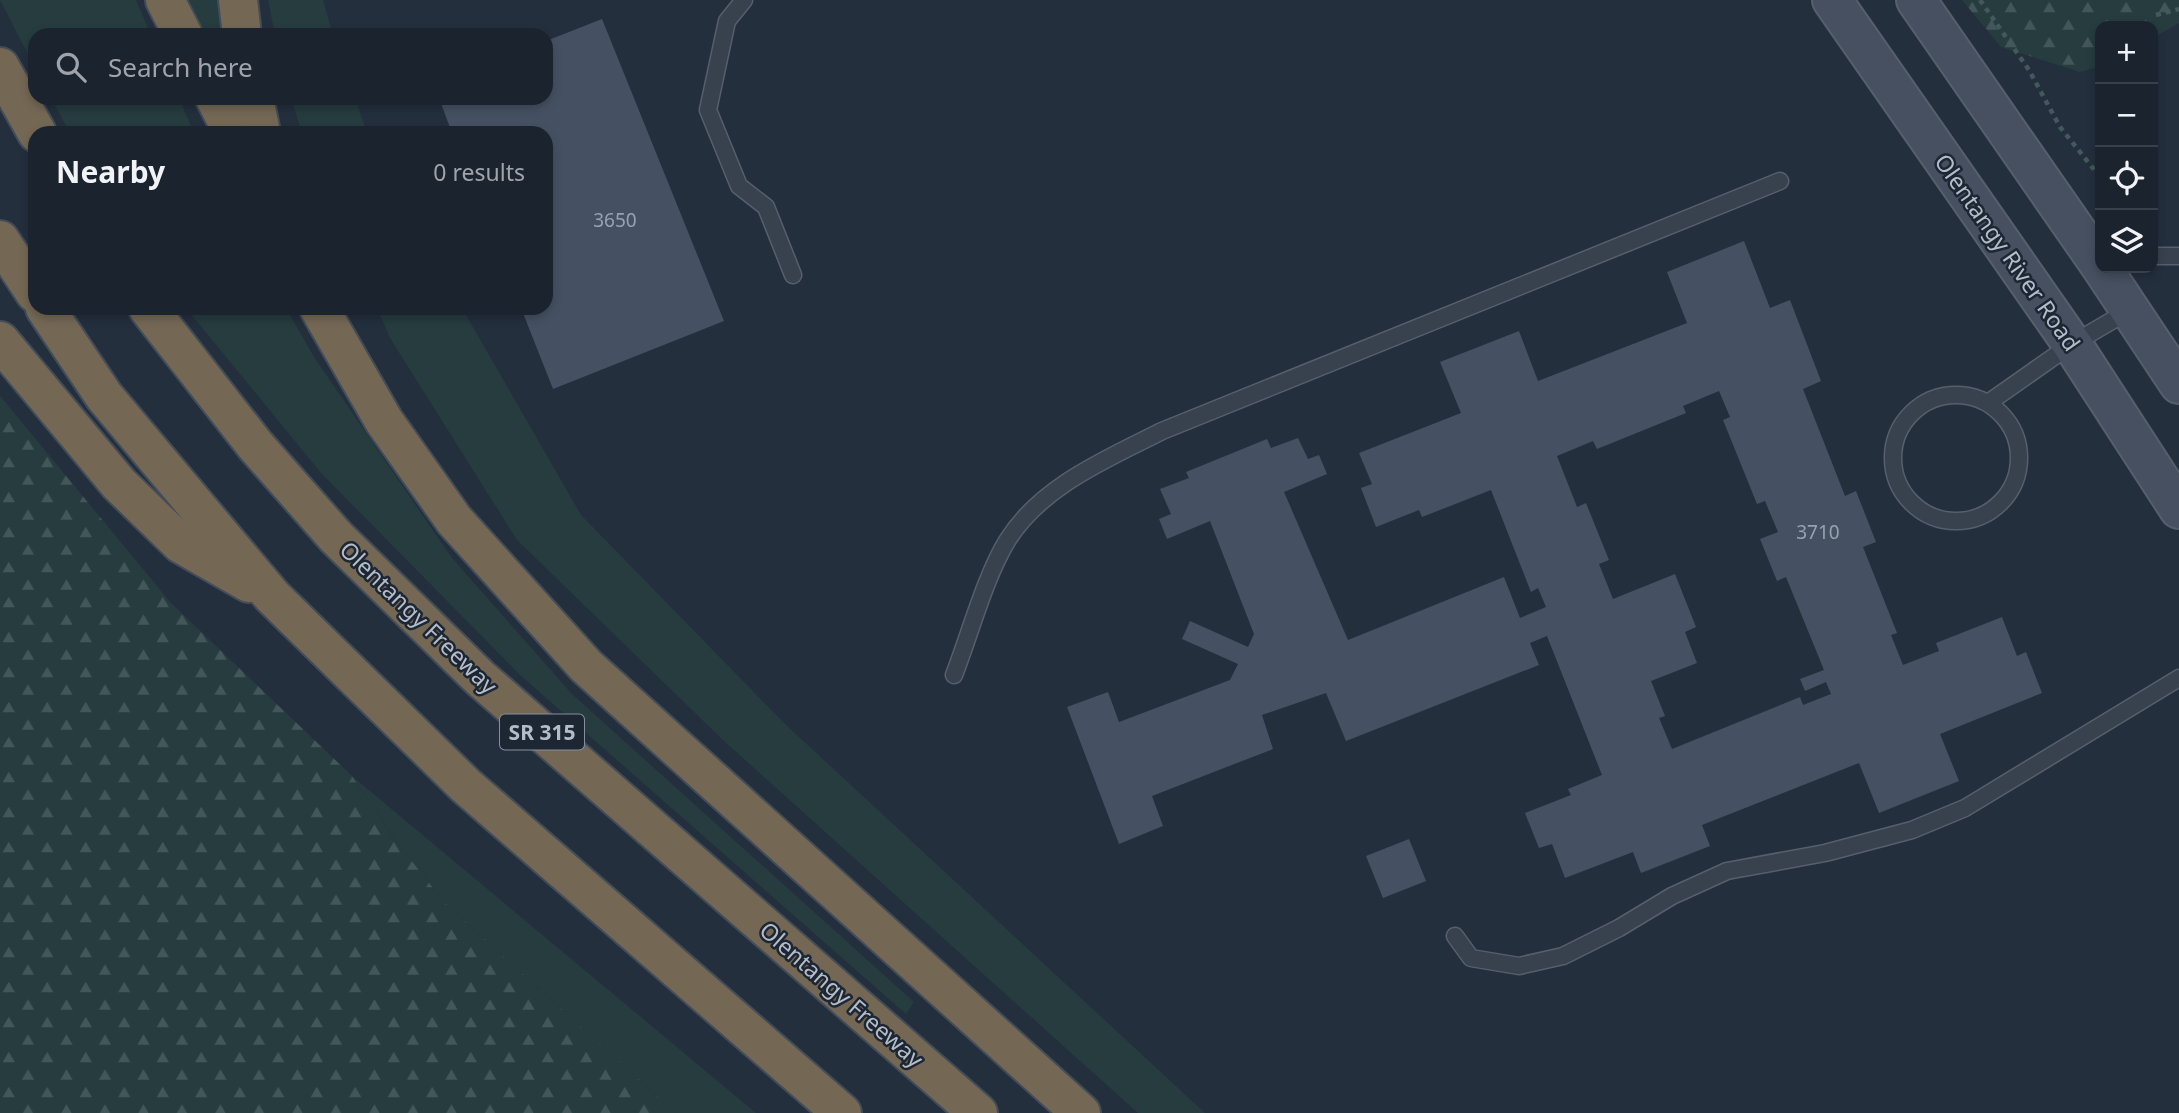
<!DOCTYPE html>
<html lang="en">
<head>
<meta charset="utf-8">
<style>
  :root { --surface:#1b232e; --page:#282f3a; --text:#f1f3f6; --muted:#a0a4aa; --line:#39404a }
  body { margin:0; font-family:"Noto Sans",sans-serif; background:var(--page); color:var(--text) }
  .controls { position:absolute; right:21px; top:21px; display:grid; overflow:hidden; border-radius:14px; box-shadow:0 4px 10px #0003 }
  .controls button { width:63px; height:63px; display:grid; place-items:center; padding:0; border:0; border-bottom:2px solid var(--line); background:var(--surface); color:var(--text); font:35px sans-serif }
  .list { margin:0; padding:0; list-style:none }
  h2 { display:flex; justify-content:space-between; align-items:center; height:91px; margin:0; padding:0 28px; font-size:30px }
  h2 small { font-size:23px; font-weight:400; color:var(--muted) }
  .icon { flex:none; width:38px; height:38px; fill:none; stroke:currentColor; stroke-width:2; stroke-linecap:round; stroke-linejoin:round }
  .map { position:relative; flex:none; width:2179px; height:1113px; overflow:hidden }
  .search { position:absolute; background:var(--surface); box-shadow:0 4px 10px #0003; left:28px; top:28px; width:525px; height:77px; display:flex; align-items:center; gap:18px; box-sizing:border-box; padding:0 24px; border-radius:21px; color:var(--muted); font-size:26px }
  .panel { position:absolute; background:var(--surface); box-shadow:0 4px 10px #0003; left:28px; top:126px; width:525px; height:189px; border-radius:21px }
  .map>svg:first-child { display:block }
  .grass { fill:#263c3f }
  .forest { fill:url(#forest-firs) }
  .building { fill:#455162; fill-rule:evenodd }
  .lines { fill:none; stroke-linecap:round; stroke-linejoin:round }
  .service-casing { stroke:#565f6c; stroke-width:19 }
  .secondary-casing { stroke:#565f6c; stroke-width:42 }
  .motorway-casing { stroke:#434c59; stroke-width:42 }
  .path { stroke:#44595c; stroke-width:4.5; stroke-dasharray:5 5; stroke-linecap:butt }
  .service { stroke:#38414e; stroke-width:16 }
  .secondary { stroke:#465061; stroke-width:38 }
  .motorway { stroke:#746855; stroke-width:38 }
  .labels { text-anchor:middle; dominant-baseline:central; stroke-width:5; stroke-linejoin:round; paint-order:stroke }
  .number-label { font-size:19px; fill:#98a1af }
  .shield { fill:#1d2633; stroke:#878f9c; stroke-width:2 }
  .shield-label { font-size:21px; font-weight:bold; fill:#b4bcc9 }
  .street-label { font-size:23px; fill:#b4bcc9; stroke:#1d2633 }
</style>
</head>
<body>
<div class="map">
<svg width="2179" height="1113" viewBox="0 0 2179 1113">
  <defs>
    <pattern id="forest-firs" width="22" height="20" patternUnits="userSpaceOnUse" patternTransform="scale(1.75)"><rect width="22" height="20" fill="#263c3f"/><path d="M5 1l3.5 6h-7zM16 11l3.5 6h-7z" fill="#435659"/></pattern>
  </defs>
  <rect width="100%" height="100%" fill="#242f3e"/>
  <g class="grass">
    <polygon points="0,0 136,0 151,35 35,35 35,68"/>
    <polygon points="182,0 218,0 224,35 198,35"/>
    <polygon points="268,0 323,0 333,35 275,35"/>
    <polygon points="51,98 179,98 194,133 70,133"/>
    <polygon points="291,98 355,98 367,133 302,133"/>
    <polygon points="186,308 286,308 314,357 452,558 572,694 914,1002 906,1014 519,674 321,473"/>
    <polygon points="377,308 462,308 581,515 784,723 1205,1113 1138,1113 724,741 517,540 390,338"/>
    <polygon points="352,776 756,1113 676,1113 445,903 395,840"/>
  </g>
  <g class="forest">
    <polygon points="1962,0 2179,0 2179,23 2153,38 2153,26 2100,26 2100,66 2080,72 2001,47"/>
    <polygon points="0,396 171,603 352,776 395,840 445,903 676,1113 0,1113"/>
  </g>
  <g class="building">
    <polygon points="602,19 724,321 553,389 521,308 546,308 546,133 452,133 439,98 546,98 546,41"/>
    <path d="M1744,241L1770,308L1790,300L1821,381L1803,389L1845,496L1856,491L1876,542L1863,547L1897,633L1891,635L1903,665L1939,651L1936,643L2002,617L2017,656L2026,652L2042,693L1940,734L1959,781L1879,813L1859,763L1702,825L1710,846L1641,873L1633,852L1565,878L1552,844L1539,848L1525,813L1571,795L1568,789L1602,775L1547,636L1530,643L1539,665L1346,741L1326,693L1262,715L1273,749L1152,796L1163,826L1119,844L1067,707L1108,692L1119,722L1230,680L1238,664L1182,639L1190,621L1248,647L1254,634L1210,521L1167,539L1159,519L1171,514L1160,489L1189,478L1186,472L1267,439L1271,448L1298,438L1308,459L1319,455L1327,474L1284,492L1348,640L1504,577L1520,618L1546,607L1538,588L1531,592L1491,490L1422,517L1419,510L1376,527L1361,488L1372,484L1359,453L1461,413L1440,362L1519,331L1538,381L1687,323L1667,272ZM1719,391L1730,417L1723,420L1757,504L1765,501L1778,532L1760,539L1777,581L1786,577L1824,670L1800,679L1805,691L1826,682L1831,694L1803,705L1800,697L1672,749L1659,718L1665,716L1651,681L1697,663L1685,632L1696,627L1675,574L1613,599L1599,564L1609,560L1586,503L1577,507L1557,456L1593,441L1597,449L1686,413L1683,406Z"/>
    <polygon points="1409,839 1426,881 1383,898 1366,856"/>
  </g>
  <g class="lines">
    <g class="service-casing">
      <g id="service">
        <polyline points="744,0 727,21 708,110 739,186 766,207 793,275"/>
        <polyline points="2153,256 2179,256"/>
        <circle cx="1956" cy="458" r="63"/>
        <polyline points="1988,403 2072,344 2130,310"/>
        <path d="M954,675C970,634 985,577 1007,541C1041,486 1107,459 1162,431L1780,181"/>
        <polyline points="1455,936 1471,958 1519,966 1563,956 1619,928 1672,896 1727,871 1825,853 1912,830 1965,808 2179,678"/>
      </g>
    </g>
    <g class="secondary-casing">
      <g id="secondary">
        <polyline points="1832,0 2072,344 2179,509"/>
        <polyline points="1916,0 2100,265"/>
        <polyline points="2102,268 2179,384"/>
      </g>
    </g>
    <g class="motorway-casing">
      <g id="motorway">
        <polyline points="165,0 183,35"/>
        <polyline points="238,0 242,35"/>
        <polyline points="0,67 37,133"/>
        <polyline points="215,98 233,133"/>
        <polyline points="254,98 261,133"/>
        <polyline points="0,240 35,293"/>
        <polyline points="45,308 104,396 272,596 465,785 842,1113"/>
        <polyline points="148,308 255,445 336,537 480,678 978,1113"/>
        <polyline points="319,308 384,421 454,520 586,666 1081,1113"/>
        <polyline points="0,341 119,484 181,544 249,583"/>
      </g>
    </g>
    <g class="path">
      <polyline points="1980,0 2029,70 2060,127 2100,177"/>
      <polyline points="2156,15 2179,9"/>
    </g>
    <use href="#service" class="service"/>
    <use href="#secondary" class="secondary"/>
    <use href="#motorway" class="motorway"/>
  </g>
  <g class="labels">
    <g class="number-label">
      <text x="615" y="220">3650</text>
      <text x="1818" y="532">3710</text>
    </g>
    <rect class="shield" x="500" y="714.5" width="84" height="35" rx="5"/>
    <g class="shield-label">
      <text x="542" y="732">SR 315</text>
    </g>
    <g class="street-label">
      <text transform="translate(2008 252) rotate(55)">Olentangy River Road</text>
      <text transform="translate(419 617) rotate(44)">Olentangy Freeway</text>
      <text transform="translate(842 994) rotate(41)">Olentangy Freeway</text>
    </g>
  </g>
</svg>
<div class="controls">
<button>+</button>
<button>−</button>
<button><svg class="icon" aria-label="locate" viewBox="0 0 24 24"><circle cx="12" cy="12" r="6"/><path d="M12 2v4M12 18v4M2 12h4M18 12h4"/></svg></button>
<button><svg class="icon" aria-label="layers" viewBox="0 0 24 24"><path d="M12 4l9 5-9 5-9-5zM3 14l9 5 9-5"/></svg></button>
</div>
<div class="search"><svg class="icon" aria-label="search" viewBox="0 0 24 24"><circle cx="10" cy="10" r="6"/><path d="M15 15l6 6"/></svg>Search here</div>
<section class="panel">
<h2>Nearby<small>0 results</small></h2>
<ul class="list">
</ul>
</section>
</div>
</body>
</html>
